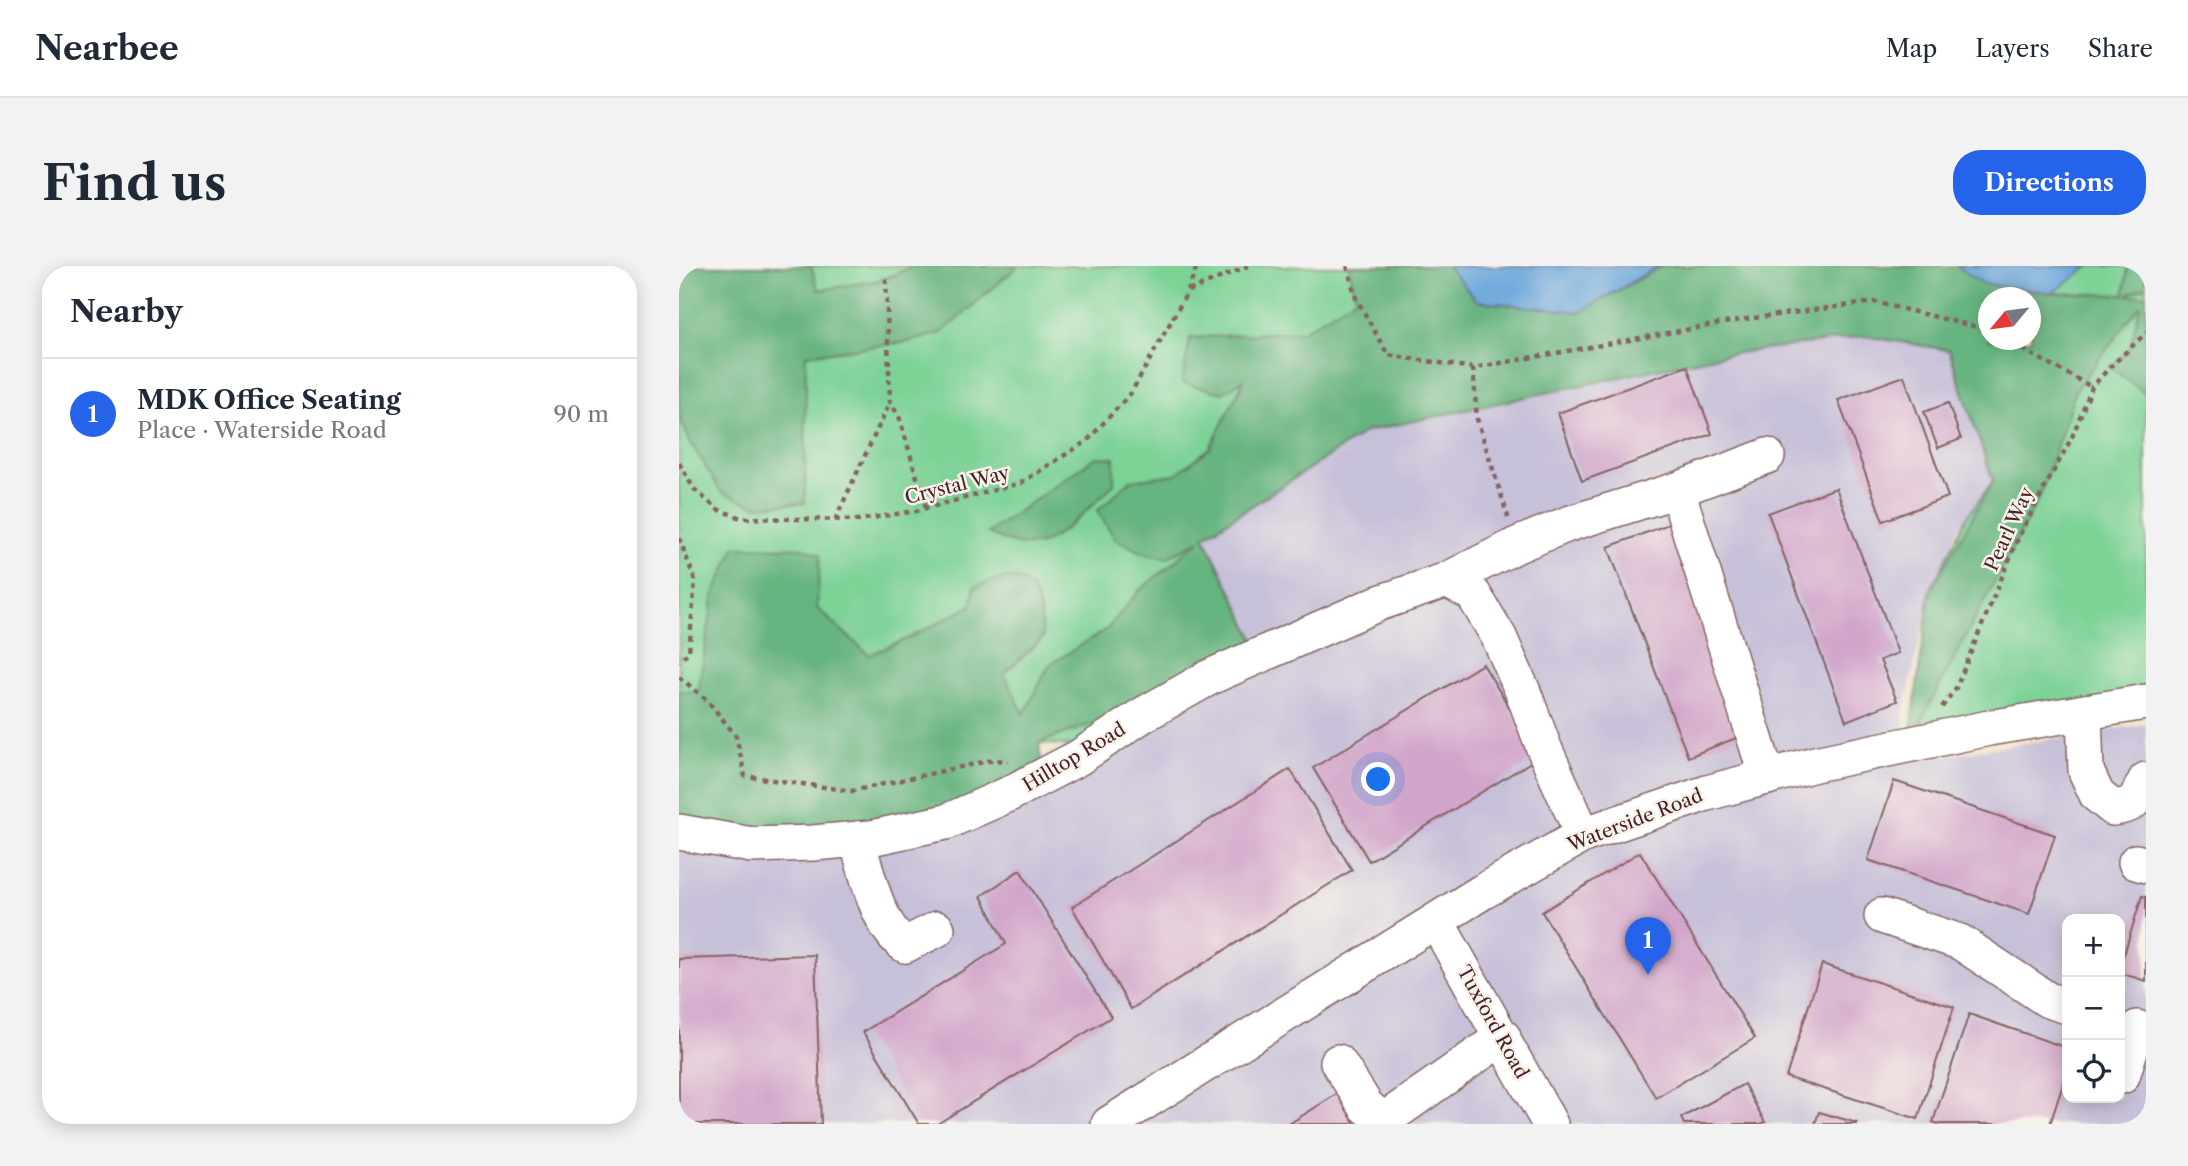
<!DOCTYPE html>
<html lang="en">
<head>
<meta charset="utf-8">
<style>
  :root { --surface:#fff; --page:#f2f2f3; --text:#1f2937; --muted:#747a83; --line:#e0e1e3; --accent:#2563eb }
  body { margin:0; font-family:"Libre Caslon Text",serif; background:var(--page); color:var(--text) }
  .controls { position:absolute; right:21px; bottom:21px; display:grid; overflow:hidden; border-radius:14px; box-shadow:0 4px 18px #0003 }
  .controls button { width:63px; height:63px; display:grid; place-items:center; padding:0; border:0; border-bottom:2px solid var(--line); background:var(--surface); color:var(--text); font:35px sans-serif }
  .compass { position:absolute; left:1299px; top:21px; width:63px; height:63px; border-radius:50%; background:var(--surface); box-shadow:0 4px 18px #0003; rotate:241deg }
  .you { position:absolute; left:700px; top:514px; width:24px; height:24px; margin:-18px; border:5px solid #fff; border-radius:50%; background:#1a73e8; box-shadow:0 0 0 10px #1a73e833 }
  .badge { display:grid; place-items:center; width:46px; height:46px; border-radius:50%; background:var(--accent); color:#fff; font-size:23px; font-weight:700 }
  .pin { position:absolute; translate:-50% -58px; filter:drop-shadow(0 2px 4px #0008) }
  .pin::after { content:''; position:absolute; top:37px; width:24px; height:21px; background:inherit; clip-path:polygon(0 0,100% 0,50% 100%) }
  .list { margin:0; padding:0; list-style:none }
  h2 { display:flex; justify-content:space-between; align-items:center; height:91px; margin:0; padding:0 28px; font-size:30px }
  h2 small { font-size:23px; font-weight:400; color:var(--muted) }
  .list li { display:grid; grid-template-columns:46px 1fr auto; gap:21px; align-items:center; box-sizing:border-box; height:112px; padding:0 28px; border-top:2px solid var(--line) }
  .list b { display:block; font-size:26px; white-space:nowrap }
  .list p { margin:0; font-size:23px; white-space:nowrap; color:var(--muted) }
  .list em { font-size:23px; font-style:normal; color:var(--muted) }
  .icon { flex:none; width:38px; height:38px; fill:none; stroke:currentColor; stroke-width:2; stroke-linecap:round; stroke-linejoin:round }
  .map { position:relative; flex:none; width:1467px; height:858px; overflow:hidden; border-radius:28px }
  header { display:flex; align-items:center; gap:42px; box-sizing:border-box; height:98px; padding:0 35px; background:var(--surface); border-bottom:2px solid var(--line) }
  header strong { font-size:33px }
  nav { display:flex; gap:38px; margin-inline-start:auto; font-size:24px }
  .intro { display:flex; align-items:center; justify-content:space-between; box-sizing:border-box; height:168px; padding:0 42px }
  h1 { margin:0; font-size:49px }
  .button { padding:18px 32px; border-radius:28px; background:var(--accent); color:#fff; font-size:24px; font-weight:700 }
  main { display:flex; gap:42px; padding:0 42px }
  aside { flex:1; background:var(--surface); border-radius:28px; box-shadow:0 4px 18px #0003 }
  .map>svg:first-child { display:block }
  .industrial { fill:#c7c0d9; fill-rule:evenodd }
  .green { fill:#7dd296; stroke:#647860; stroke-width:2 }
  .forest { fill:#66b47f; stroke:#586a55; stroke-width:2; fill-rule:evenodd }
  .water { fill:#6ca7dc; stroke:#5b6384; stroke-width:2 }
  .building { fill:#d1a6ca }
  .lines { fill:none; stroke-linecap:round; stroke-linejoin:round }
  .minor-casing { stroke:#856463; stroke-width:38 }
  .path { stroke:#856463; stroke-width:4.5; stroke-dasharray:5 5; stroke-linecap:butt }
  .minor { stroke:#fff; stroke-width:35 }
  .labels { text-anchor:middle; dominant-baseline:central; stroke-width:5; stroke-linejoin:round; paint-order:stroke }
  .street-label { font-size:19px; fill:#4a1f2b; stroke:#f7f3e8 }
</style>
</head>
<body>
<header>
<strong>Nearbee</strong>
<nav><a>Map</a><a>Layers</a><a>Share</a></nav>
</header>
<div class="intro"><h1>Find us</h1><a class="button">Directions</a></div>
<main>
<aside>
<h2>Nearby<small></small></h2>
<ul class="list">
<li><span class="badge">1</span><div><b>MDK Office Seating</b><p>Place · Waterside Road</p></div><em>90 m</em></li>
</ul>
</aside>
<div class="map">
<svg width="1467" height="858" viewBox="0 0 1467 858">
  <rect width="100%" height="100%" fill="#f7f3e8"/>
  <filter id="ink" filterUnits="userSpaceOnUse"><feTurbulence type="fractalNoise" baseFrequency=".0143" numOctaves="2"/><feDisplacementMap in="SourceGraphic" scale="14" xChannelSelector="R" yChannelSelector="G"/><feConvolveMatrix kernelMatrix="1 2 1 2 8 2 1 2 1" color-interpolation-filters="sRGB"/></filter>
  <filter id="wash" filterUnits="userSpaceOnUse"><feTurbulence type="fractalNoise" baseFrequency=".00686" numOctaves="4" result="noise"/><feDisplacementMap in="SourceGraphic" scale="28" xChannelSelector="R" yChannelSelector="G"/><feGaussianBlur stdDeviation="1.57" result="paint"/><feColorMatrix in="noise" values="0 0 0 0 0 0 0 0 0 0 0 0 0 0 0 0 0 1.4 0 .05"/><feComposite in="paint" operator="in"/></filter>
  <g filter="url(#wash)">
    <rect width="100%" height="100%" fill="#f3e4cb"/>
    <path class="industrial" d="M1185,70L1270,83L1314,215L1280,261L1251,325L1224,450L1225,496L1467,458V858H0V556L242,561L575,375L525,270L688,165L1006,94ZM1388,653H1441V832H1388Z"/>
    <g class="green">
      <path d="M132,0H235C199,17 177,20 138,24Z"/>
      <polygon points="339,0 670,0 682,42 651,189 525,271 576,375 415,482 360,477 0,556 0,149 11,175 126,237 126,89 228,76 262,67"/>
      <polygon points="1411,0 1467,0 1467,436 1243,467 1251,325 1287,252 1314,215 1270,83 1310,74 1352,74 1352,39 1373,27"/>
    </g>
    <g class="forest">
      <polygon points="0,0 132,0 139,24 207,13 235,0 339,0 262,67 228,76 127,89 126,237 76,240 42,226 11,175 0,149"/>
      <path d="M670,0H768L798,35L901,46L984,0H1277L1305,18L1373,27L1445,29L1449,0H1467V21L1447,29L1467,30V128L1431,101L1450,84L1462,38L1397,123L1361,230L1230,477L1251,325L1314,215L1270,84L1185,70L1044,89L688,165L525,270L576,375L514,421L360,477L364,511L209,568L0,558V425L19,426L35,328L56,281L124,282L141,289L138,342L190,389L230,372L292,340L295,321C304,318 313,314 322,313C360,306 362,345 364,372L325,408L345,448L370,399L428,363L460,325L521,274L487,292L467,288L437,274L418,245L452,214L497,208L531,182L565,114L544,127L503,117L511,72L624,65L677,32ZM1310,32H1352V74H1310Z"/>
      <path d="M417,191L435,192V218C420,233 377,277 357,279C340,281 324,274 309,267Z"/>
    </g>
    <g class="water">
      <polygon points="768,0 980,0 901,46 798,35"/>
      <polygon points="1277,0 1411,0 1373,27 1305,18"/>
    </g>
    <g id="blocks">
      <g class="building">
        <polygon points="1008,100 1033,168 903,215 879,147"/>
        <polygon points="1225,110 1269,231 1204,255 1159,134"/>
        <polygon points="1269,137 1282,173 1259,182 1245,146"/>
        <polygon points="1157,222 1219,387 1201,394 1218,435 1167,455 1089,247"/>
        <polygon points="995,256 1075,465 1009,491 929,281"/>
        <polygon points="804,398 860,491 690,595 634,502"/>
        <polygon points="611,503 673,604 452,743 393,641"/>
        <polygon points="1215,515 1376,569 1350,648 1189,594"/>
        <polygon points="961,586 1076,772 977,832 863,646"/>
        <polygon points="341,604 432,751 258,858 240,858 184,766 327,678 302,630"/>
        <polygon points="1463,630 1467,631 1467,715 1441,707 1441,701"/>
        <polygon points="136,689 142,858 0,858 0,693"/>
        <polygon points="1143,698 1275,741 1239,853 1107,811"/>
        <polygon points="1290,748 1388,782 1388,806 1371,858 1260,858 1254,856"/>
        <polygon points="1065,818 1086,856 1082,858 1005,858 1002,852"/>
        <polygon points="658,828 676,858 610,858"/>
        <polygon points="1140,846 1178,857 1178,858 1136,858"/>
      </g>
    </g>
  </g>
  <g filter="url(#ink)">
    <use href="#blocks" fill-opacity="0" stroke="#856463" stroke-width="2"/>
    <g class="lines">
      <g class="minor-casing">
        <g id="minor">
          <polyline points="1088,190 998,224 1088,511"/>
          <polyline points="768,314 794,328 820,371 844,426 865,482 904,569"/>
          <path d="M1405,446L1407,505L1418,529L1434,542C1459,539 1456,533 1467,514"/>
          <polyline points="0,566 73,579 134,577 192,572 267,556 328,529 399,492 462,450 531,411 700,337 768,314 838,279 889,258 998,224"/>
          <path d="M178,573C187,605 199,661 226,679L258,663"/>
          <polyline points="1457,596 1467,599"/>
          <polyline points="1203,650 1281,676 1369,734 1388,740"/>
          <polyline points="757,655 871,858"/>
          <polyline points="659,796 687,840 701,852 711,850 824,771"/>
          <polyline points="1443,810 1458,762"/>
          <polyline points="430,858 803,626 904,569 1028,527 1136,498 1310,462 1467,436"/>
        </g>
      </g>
      <g class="path">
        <polyline points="668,0 677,32 709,89 794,102 1067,53 1195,36 1310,64"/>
        <polyline points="207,13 211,136 220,150 247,242"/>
        <polyline points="510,25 569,0"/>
        <polyline points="1326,74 1413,121"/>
        <polyline points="794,102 798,153 830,254"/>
        <polyline points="0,197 15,223 38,243 62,252 179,254 237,245 342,217 408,175 452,127 509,25 518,0"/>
        <polyline points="156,254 211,136"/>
        <polyline points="0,272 16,314 10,386 0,395"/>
        <polyline points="0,411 28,434 57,470 66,510 173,525 309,495 329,494"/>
        <polyline points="1263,441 1277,422 1340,270 1393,171 1413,121 1431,101 1467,67"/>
      </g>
      <use href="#minor" class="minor"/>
    </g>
  </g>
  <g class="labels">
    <g class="street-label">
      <text transform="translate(278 219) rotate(-14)">Crystal Way</text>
      <text transform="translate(1330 263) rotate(-65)">Pearl Way</text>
      <text transform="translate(395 491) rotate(-31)">Hilltop Road</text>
      <text transform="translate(956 554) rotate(-21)">Waterside Road</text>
      <text transform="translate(814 756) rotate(61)">Tuxford Road</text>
    </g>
  </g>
</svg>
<div class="controls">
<button>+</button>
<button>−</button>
<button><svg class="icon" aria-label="locate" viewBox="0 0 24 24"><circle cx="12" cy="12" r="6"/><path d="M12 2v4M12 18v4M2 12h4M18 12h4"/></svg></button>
</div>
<svg class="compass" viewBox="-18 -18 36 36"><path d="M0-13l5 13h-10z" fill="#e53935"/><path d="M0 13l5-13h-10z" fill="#747a83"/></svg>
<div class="you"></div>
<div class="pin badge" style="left:969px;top:709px">1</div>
</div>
</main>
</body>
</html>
